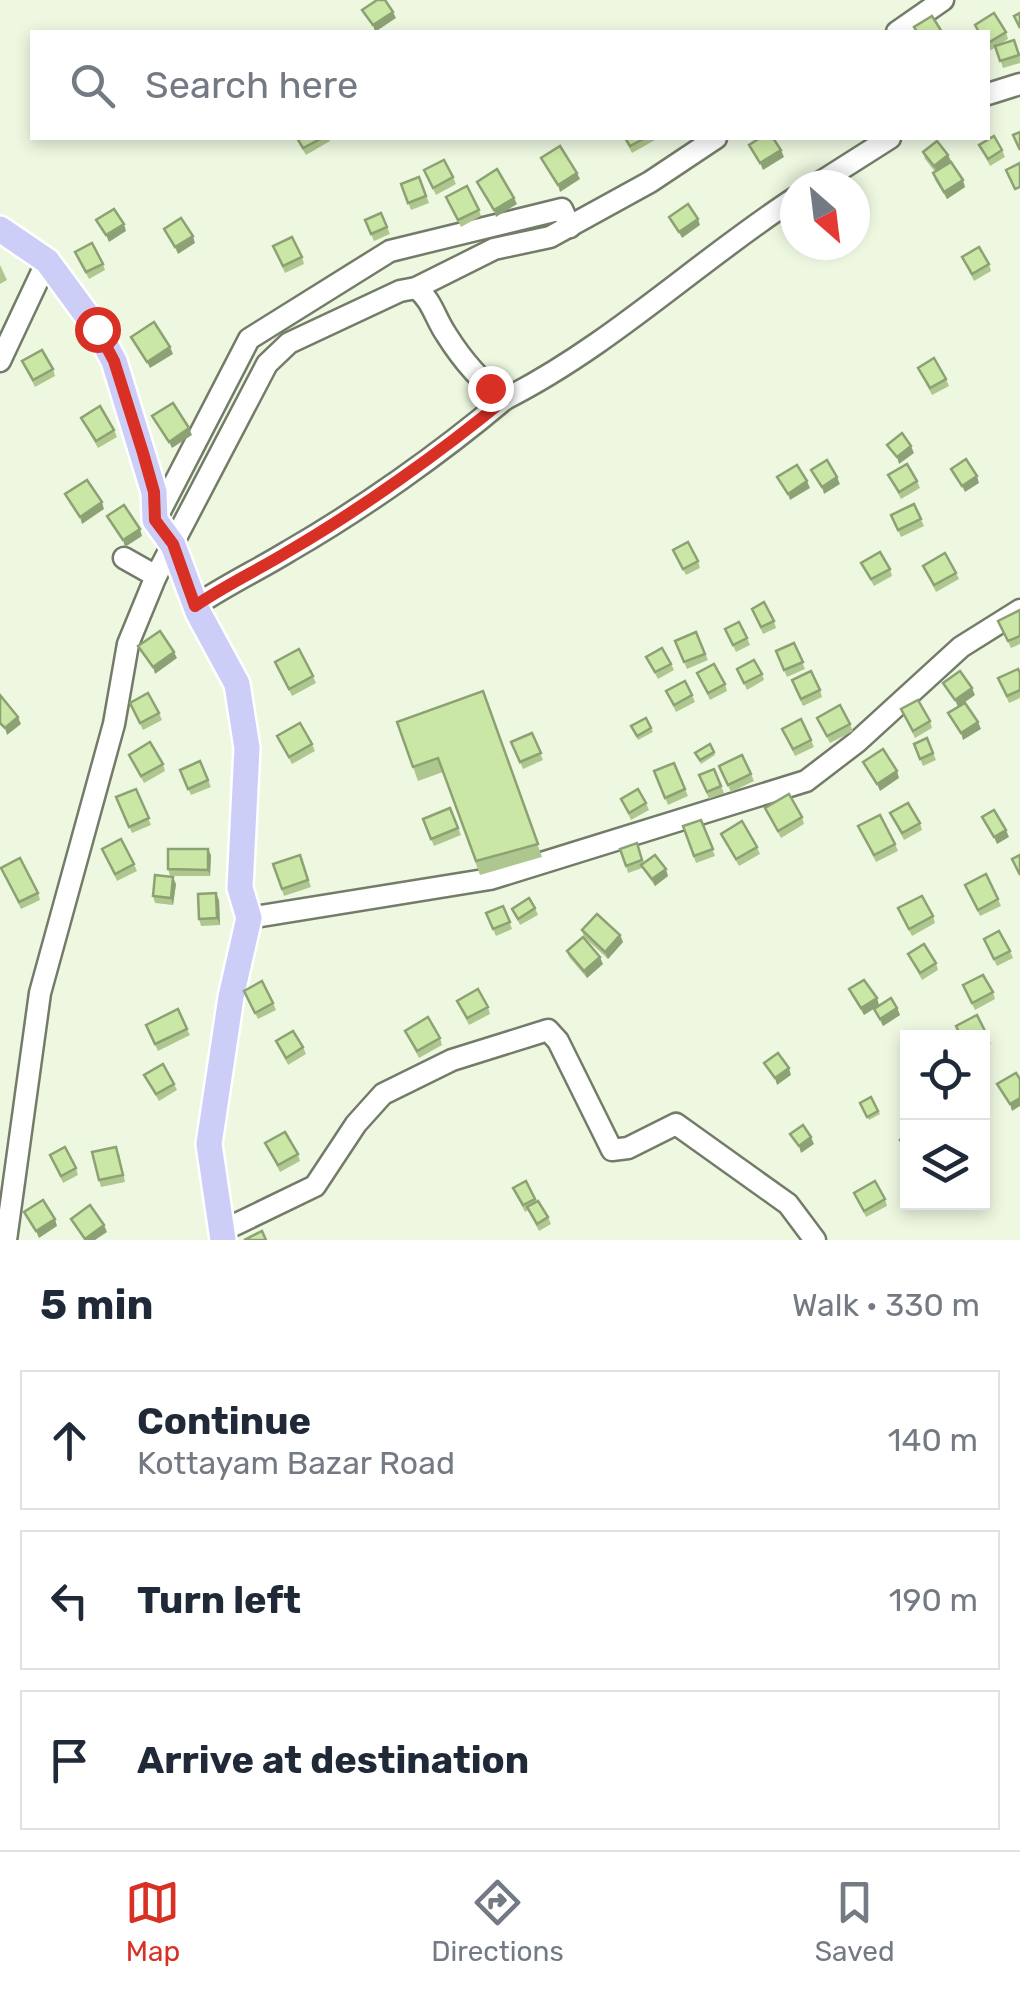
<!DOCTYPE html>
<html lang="en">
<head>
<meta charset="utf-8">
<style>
  :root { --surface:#fff; --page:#f2f2f3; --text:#1f2937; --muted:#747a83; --line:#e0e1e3; --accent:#d93025 }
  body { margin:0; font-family:Rubik,sans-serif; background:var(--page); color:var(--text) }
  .controls { position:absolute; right:30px; bottom:30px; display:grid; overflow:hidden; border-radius:0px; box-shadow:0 5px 15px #0003 }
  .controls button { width:90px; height:90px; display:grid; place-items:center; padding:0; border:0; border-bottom:2px solid var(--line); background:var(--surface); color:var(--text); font:50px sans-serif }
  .compass { position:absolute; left:780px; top:170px; width:90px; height:90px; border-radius:50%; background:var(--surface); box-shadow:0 5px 15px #0003; rotate:152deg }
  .stop { position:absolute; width:30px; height:30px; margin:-22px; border:8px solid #d93025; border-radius:50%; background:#fff }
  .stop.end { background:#d93025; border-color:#fff; box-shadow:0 2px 10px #0008 }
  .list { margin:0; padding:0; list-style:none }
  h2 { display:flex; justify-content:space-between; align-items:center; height:130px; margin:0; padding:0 40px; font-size:42px }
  h2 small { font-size:32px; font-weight:400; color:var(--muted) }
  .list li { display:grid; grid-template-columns:65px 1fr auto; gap:30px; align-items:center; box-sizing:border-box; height:140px; margin:0 20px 20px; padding:0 20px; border:2px solid var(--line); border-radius:0px }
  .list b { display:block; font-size:38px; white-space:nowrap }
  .list p { margin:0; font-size:32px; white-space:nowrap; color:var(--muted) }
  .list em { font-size:32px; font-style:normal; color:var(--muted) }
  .icon { flex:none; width:55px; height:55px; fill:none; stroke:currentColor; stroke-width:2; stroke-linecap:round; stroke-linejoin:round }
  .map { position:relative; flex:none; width:1020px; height:1240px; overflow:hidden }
  .search { position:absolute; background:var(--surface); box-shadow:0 5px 15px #0003; left:30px; right:30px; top:30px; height:110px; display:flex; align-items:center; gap:25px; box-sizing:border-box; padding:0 35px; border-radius:0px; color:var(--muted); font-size:38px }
  .sheet { height:610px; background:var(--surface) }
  nav { display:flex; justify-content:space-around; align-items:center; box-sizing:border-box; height:140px; border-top:2px solid var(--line); background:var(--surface); font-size:28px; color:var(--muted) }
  nav a { display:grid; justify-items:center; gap:5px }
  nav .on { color:var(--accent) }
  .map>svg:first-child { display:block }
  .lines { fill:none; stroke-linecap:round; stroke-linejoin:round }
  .minor-casing { stroke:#737c68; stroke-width:25 }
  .major-casing { stroke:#fff; stroke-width:30 }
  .minor { stroke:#fff; stroke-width:20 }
  .major { stroke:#cdcef8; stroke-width:25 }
  .wall { fill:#aec78e }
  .shaded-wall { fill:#8da274 }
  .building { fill:#cae7a5; stroke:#8da274; stroke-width:2.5 }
  .route { stroke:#d93025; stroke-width:12 }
</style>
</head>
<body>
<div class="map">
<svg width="1020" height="1240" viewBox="0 0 1020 1240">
  <rect width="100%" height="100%" fill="#eef8e1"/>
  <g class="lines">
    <g class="minor-casing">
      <g id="minor">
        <polyline points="897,32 943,0"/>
        <polyline points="988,94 1020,84"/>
        <polyline points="816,185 890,138"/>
        <path d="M416,288C432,300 435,318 446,334C461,358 482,383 505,399C610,346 697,262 795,198"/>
        <polyline points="0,361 47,261"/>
        <polyline points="156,519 249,339 390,251 562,209 570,227"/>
        <polyline points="124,558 156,576"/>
        <path d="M195,606C226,585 258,570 289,551C362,509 441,453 505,399"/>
        <polyline points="249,918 490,879 806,781 857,742 961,647 1020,610"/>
        <polyline points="224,1230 315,1186 356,1124 383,1094 452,1060 548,1030 558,1041 612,1150 628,1148 676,1124 788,1204 815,1240"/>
        <polyline points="6,1240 40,993 114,724 128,644 156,576 267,364 289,343 400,291 416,288 494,249 550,237 650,182 716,138"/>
      </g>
    </g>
    <g class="major-casing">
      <polyline id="major" points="0,229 47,261 97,329 114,361 154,492 155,520 173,545 198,612 237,684 247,748 240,888 249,918 231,997 209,1144 223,1240"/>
    </g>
    <use href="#minor" class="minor"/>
    <use href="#major" class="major"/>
  </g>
  <g class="wall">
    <polygon points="975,25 1006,32 1008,39 999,45 1014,40 1020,57 1020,63 1003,68 996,47 989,51 988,49 988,32 978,32"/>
    <polygon points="296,138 329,138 330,141 306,155"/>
    <polygon points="624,138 654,138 655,140 632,153"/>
    <polygon points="979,145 1002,150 1005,157 990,166"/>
    <polygon points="923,152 948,155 965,187 947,199 935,180 933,173 935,172 925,159"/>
    <polygon points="424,170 453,177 456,184 436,195"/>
    <polygon points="419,177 429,203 411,210 401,184"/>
    <polygon points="446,197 479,210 481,216 461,227"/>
    <polygon points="381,213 390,234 374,241 365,220"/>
    <polygon points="273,246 302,257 304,264 285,273"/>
    <polygon points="75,252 103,264 105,270 89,279"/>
    <polygon points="962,257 989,264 991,271 974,281"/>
    <polygon points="0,265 7,280 0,284"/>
    <polygon points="22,361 53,369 55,376 35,387"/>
    <polygon points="918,368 946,379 949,386 932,395"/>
    <polygon points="81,418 114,430 117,437 98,448"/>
    <polygon points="888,475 917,481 920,488 901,499"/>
    <polygon points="914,504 924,526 901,537 891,515"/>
    <polygon points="673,550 698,561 700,568 686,575"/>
    <polygon points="861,563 890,569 892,576 874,586"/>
    <polygon points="923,566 956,573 959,579 936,592"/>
    <polygon points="752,609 774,621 776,628 763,634"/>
    <polygon points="1020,610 1020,644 1011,648 998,621"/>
    <polygon points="725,629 747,638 750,645 736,652"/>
    <polygon points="696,632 708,660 687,669 675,641"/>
    <polygon points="794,643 805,669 787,677 776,651"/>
    <polygon points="646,657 671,664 674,670 658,679"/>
    <polygon points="275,662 313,676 316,683 292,696"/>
    <polygon points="737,669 762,674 764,680 747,690"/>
    <polygon points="697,673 725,684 727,691 710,700"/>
    <polygon points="1020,673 1020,698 1009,703 998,678"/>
    <polygon points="794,687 820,690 822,697 803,706"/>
    <polygon points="483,691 542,857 480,875 443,772 418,781 397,722"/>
    <polygon points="666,691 692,695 695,702 676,712"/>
    <polygon points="130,703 159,713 162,720 143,730"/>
    <polygon points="901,709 930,721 932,728 915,738"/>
    <polygon points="646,718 653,732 638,740 631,726"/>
    <polygon points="817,718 850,724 853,731 830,743"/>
    <polygon points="782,729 811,740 814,747 795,756"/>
    <polygon points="532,733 543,760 523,769 511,742"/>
    <polygon points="277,736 312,744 315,751 292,764"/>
    <polygon points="927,738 936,760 923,766 914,744"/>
    <polygon points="714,752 715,755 701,764 696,756"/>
    <polygon points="129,755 163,764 165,771 144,783"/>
    <polygon points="200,761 211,787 191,795 180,770"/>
    <polygon points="674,763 688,796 668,805 654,771"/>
    <polygon points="719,766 751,774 754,781 731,792"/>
    <polygon points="714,769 724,793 709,799 699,775"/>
    <polygon points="136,789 151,825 132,833 116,797"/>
    <polygon points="621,799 646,803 649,810 631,820"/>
    <polygon points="450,808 461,835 434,846 423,819"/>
    <polygon points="765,808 802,817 804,824 781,838"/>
    <polygon points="890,813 920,823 922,830 904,840"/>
    <polygon points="701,820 715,856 696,863 683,826"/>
    <polygon points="858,826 895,844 898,851 876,862"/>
    <polygon points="721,834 757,847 760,854 739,866"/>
    <polygon points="637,843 644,864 668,876 655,886 642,868 628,873 626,866"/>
    <polygon points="102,849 134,864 137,871 117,881"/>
    <polygon points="211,855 210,876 170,876 168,869"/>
    <polygon points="300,855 311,887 284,896 273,864"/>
    <polygon points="1,868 38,893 40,900 21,909"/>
    <polygon points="176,884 173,905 155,903 153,896"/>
    <polygon points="965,885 998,899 1001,906 980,916"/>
    <polygon points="219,900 220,925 201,926 199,919"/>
    <polygon points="503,906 512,929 496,936 486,913"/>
    <polygon points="535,908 538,915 520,925 512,909"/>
    <polygon points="898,908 933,916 935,923 912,936"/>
    <polygon points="582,930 620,935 623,942 608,959 584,937"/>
    <polygon points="984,939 1010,951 1013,958 997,966"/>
    <polygon points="567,951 603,964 587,978 569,957"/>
    <polygon points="908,954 936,963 938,970 922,980"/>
    <polygon points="963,985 993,992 995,999 975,1010"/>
    <polygon points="849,989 877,998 879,1005 897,1008 900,1015 883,1026 874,1009 864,1015 852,996"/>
    <polygon points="244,991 273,1003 276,1010 258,1019"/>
    <polygon points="457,1001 488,1007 490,1014 469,1025"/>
    <polygon points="146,1025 187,1029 190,1035 158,1051"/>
    <polygon points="956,1026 988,1037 991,1044 982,1048 982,1038 961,1038"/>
    <polygon points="405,1031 440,1038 442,1045 419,1058"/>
    <polygon points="276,1041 303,1047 306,1054 288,1065"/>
    <polygon points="144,1075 174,1084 177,1090 159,1101"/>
    <polygon points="871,1097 880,1114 869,1120 860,1103"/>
    <polygon points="265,1143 298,1154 300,1161 280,1172"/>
    <polygon points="119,1153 125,1182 101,1187 99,1180"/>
    <polygon points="50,1155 76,1168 78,1175 63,1183"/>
    <polygon points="513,1188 535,1199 548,1217 551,1224 539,1231 528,1210 525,1212"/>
    <polygon points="854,1193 885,1199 887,1206 866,1217"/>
  </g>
  <g class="shaded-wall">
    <polygon points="393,12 396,18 375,32 373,25"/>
    <polygon points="781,150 784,157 763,170 760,163"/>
    <polygon points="948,155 951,162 937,173 934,166"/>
    <polygon points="577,173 580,179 560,192 558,185"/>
    <polygon points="963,180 965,187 947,199 944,192"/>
    <polygon points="514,198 517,204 496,217 494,210"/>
    <polygon points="698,219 700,225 682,238 679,232"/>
    <polygon points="124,224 126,231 109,242 106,235"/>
    <polygon points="193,236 195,243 178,254 175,247"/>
    <polygon points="170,347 173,354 150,368 147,362"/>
    <polygon points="189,428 192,435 172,448 169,442"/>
    <polygon points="911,446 914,453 899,464 897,457"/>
    <polygon points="977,476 979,483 965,492 962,486"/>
    <polygon points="837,477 840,484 824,494 822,487"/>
    <polygon points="807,481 810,488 790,500 788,494"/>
    <polygon points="102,502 104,509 82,524 80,517"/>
    <polygon points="140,529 142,536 125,547 123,540"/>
    <polygon points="174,652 177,658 155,674 153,667"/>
    <polygon points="972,688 975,695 958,707 955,700"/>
    <polygon points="18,717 21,724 7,735 5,728"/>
    <polygon points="978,722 981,729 963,740 961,733"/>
    <polygon points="897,771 899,778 880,791 877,784"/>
    <polygon points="1006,830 1009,837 997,844 994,837"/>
    <polygon points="208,849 211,855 210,876 208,870"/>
    <polygon points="666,869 668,876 655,886 652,879"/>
    <polygon points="173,877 176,884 173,905 171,898"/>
    <polygon points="216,893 219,900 220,925 217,918"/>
    <polygon points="620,935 623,942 608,959 605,952"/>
    <polygon points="600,957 603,964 587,978 584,971"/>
    <polygon points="877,998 879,1005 864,1015 861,1008"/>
    <polygon points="897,1008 900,1015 883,1026 880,1019"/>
    <polygon points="789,1068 791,1075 777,1085 775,1078"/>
    <polygon points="1020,1098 1020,1106 1012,1111 1010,1104"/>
    <polygon points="811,1137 814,1144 801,1153 799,1146"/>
    <polygon points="55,1219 57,1226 39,1238 36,1231"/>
    <polygon points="104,1225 107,1232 95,1240 86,1240 85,1239"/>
  </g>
  <g class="building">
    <polygon points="377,0 385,0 393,12 373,25 362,10"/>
    <polygon points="994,13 1006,32 988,43 988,32 979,32 975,25"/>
    <polygon points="1020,13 1020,28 1014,16"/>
    <polygon points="932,16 942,32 917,32 914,27"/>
    <polygon points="1014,40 1019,55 1000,61 995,46"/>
    <polygon points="1020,132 1020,150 1013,135"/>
    <polygon points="994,136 1002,150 988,159 979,145"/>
    <polygon points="297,138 322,138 303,148"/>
    <polygon points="625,138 645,138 630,146"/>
    <polygon points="760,138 773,138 781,150 760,163 749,145"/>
    <polygon points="937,141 948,155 934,166 923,152"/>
    <polygon points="560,146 577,173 558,185 541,158"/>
    <polygon points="444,160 453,177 433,188 424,170"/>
    <polygon points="951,162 963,180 944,192 933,173"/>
    <polygon points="1020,163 1020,187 1015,189 1006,170"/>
    <polygon points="497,169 514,198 494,210 477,182"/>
    <polygon points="419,177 426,196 408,203 401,184"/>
    <polygon points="467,186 479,210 458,220 446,197"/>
    <polygon points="688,204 698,219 679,232 669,217"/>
    <polygon points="114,209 124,224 106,235 96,220"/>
    <polygon points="381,213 387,227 371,234 365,220"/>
    <polygon points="181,218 193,236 175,247 164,229"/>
    <polygon points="292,237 302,257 283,266 273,246"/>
    <polygon points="92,243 103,264 86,272 75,252"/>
    <polygon points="979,247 989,264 972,274 962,257"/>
    <polygon points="154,322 170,347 147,362 131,337"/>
    <polygon points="42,350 53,369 33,380 22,361"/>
    <polygon points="934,358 946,379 930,388 918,368"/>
    <polygon points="173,403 189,428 169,442 152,416"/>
    <polygon points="100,406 114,430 96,441 81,418"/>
    <polygon points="902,433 911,446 897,457 887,445"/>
    <polygon points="966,459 977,476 962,486 951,469"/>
    <polygon points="827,460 837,477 822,487 811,470"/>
    <polygon points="907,464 917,481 899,492 888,475"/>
    <polygon points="797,465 807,481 788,494 777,477"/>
    <polygon points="87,480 102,502 80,517 65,494"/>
    <polygon points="914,504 921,519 898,530 891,515"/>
    <polygon points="124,505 140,529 123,540 107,516"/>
    <polygon points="688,542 698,561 683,569 673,550"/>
    <polygon points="880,552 890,569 871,579 861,563"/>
    <polygon points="945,553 956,573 934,585 923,566"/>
    <polygon points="764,602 774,621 761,627 752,609"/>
    <polygon points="1020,610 1020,636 1008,641 998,621"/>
    <polygon points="739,622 747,638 733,645 725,629"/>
    <polygon points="160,631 174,652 153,667 138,646"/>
    <polygon points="696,632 705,654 684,662 675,641"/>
    <polygon points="794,643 803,662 784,670 776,651"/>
    <polygon points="662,648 671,664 655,672 646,657"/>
    <polygon points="299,649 313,676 289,689 275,662"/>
    <polygon points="754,660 762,674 744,683 737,669"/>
    <polygon points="714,664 725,684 708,693 697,673"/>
    <polygon points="1018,669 1020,673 1020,690 1007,696 998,678"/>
    <polygon points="811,671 820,690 801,699 792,680"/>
    <polygon points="960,671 972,688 955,700 943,683"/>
    <polygon points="685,681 692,695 674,705 666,691"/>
    <polygon points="483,691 538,844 476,861 438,758 413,767 397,722"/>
    <polygon points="148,693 159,713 140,723 130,703"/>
    <polygon points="0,695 18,717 5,728 0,723"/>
    <polygon points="918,700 930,721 913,731 901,709"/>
    <polygon points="965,703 978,722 961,733 948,713"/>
    <polygon points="840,705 850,724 827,736 817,718"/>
    <polygon points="646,718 651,728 637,736 631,726"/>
    <polygon points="801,719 811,740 793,749 782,729"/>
    <polygon points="300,723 312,744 289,757 277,736"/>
    <polygon points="532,733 541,753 520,762 511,742"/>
    <polygon points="927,738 933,753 920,759 914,744"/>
    <polygon points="150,742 163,764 141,776 129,755"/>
    <polygon points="710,744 714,752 700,760 695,753"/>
    <polygon points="883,749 897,771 877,784 863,762"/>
    <polygon points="742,755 751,774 728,785 719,766"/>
    <polygon points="200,761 208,780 188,789 180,770"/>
    <polygon points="674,763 685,789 665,798 654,771"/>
    <polygon points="714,769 721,786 707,792 699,775"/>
    <polygon points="136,789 149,818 129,827 116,797"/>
    <polygon points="638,789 646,803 629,813 621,799"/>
    <polygon points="789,794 802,817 778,831 765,808"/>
    <polygon points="908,803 920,823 902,833 890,813"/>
    <polygon points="450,808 458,828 431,839 423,819"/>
    <polygon points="994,810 1006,830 994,837 982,817"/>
    <polygon points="880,815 895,844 874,855 858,826"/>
    <polygon points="701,820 713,849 694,856 683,826"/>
    <polygon points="742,821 757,847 736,859 721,834"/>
    <polygon points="121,839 134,864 115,874 102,849"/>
    <polygon points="637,843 642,860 626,866 620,849"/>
    <polygon points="168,849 208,849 208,870 168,869"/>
    <polygon points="300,855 308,880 282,889 273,864"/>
    <polygon points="655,855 666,869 652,879 641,865"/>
    <polygon points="1020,855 1020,875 1012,859"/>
    <polygon points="20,858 38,893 19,902 1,868"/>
    <polygon points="986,874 998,899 978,910 965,885"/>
    <polygon points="155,875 173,877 171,898 153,896"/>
    <polygon points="216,893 217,918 199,919 198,894"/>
    <polygon points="922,896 933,916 909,929 898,908"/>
    <polygon points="529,898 535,908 518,919 512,909"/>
    <polygon points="503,906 510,922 493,929 486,913"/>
    <polygon points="597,914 620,935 605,952 582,930"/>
    <polygon points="999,931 1010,951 994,959 984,939"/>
    <polygon points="583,937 600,957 584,971 567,951"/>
    <polygon points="924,944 936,963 920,973 908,954"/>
    <polygon points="983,975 993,992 972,1003 963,985"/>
    <polygon points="864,980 877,998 861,1008 849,989"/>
    <polygon points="262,981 273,1003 255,1013 244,991"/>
    <polygon points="478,989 488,1007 467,1018 457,1001"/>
    <polygon points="891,998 897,1008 880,1019 874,1009"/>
    <polygon points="178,1009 187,1029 155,1044 146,1025"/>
    <polygon points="977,1015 988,1037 982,1040 982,1038 962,1038 956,1026"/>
    <polygon points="428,1017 440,1038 417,1051 405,1031"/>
    <polygon points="293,1031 303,1047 286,1058 276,1041"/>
    <polygon points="778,1053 789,1068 775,1078 764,1063"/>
    <polygon points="163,1064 174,1084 156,1094 144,1075"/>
    <polygon points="1016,1073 1020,1079 1020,1098 1010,1104 997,1084"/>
    <polygon points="871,1097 878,1111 867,1117 860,1103"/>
    <polygon points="803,1125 811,1137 799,1146 790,1134"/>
    <polygon points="285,1132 298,1154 278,1165 265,1143"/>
    <polygon points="908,1135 908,1153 900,1140"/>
    <polygon points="65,1147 76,1168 61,1176 50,1155"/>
    <polygon points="116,1147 123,1175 99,1180 92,1152"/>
    <polygon points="526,1181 535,1199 523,1205 513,1188"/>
    <polygon points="875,1181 885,1199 864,1211 854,1193"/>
    <polygon points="43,1200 55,1219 36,1231 24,1212"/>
    <polygon points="538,1201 548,1217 537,1224 527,1207"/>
    <polygon points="90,1205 104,1225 85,1239 71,1219"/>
    <polygon points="262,1231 266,1240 244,1240"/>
  </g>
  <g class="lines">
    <path class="route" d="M97,329L114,361L143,453L154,492L155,520L173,544L195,606C226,585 258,570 289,551C361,509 441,452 505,399L490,388"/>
  </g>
</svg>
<div class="controls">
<button><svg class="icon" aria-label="locate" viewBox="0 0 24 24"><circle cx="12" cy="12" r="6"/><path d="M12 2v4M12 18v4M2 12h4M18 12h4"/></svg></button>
<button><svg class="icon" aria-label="layers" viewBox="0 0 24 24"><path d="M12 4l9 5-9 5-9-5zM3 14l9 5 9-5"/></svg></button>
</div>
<svg class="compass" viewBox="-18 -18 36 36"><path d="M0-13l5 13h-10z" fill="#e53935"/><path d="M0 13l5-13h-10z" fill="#747a83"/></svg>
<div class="stop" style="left:97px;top:329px"></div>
<div class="stop end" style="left:490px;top:388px"></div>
<div class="search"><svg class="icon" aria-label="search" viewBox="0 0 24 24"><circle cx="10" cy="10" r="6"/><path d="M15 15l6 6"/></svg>Search here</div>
</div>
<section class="sheet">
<h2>5 min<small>Walk · 330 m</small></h2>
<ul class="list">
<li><svg class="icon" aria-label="ahead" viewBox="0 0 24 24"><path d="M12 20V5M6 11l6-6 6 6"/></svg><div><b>Continue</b><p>Kottayam Bazar Road</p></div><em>140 m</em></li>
<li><svg class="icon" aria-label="left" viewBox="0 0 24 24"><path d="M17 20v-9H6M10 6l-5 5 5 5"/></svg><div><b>Turn left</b></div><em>190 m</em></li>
<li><svg class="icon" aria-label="arrive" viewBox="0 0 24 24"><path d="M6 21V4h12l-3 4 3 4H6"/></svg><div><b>Arrive at destination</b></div></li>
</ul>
</section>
<nav>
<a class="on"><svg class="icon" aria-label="map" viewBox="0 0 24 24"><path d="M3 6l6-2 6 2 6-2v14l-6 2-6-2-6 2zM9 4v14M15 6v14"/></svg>Map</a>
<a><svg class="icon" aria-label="directions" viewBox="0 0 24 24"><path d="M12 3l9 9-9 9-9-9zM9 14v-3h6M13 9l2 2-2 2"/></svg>Directions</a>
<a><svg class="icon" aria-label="saved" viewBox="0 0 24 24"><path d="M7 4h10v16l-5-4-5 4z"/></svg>Saved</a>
</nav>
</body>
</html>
